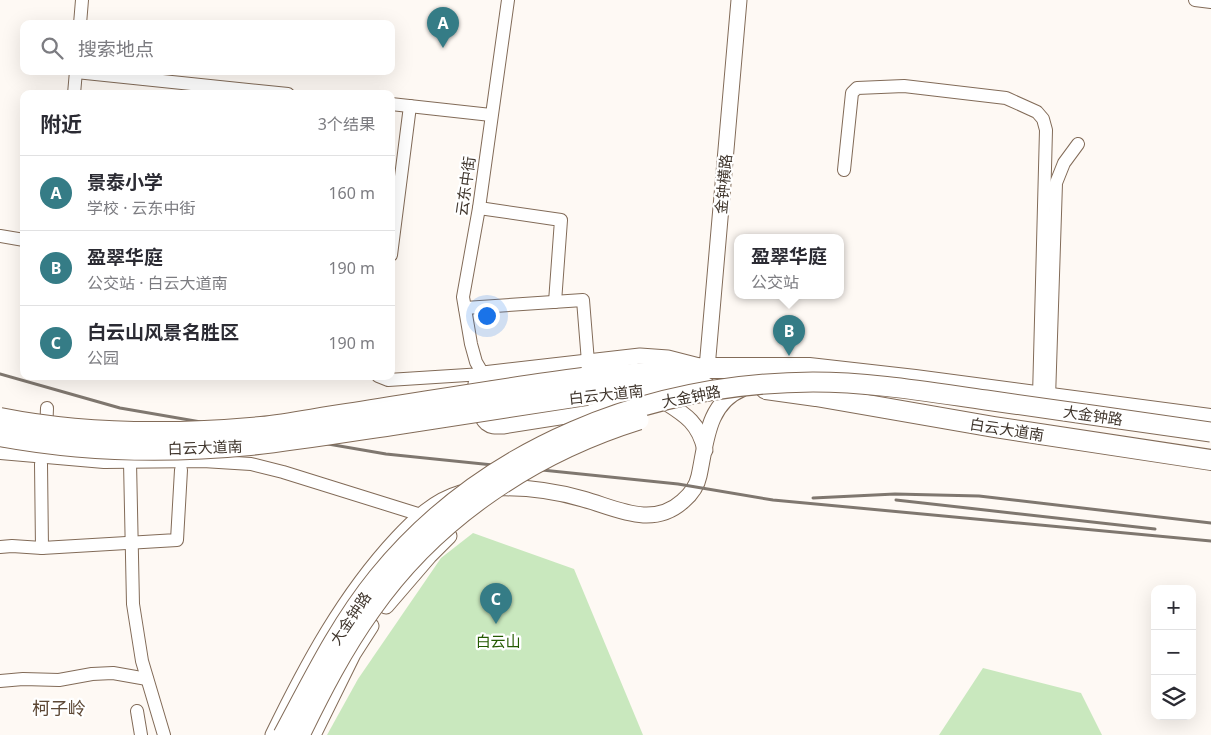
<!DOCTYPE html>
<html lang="zh">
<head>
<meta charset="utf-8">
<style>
  :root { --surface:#fff; --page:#f2f2f3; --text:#2b2b33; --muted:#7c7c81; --line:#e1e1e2; --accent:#357c86 }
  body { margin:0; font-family:"Noto Sans","Noto Sans SC",sans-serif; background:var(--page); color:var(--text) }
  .controls { position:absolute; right:15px; bottom:15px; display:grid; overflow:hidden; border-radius:10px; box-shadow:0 5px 20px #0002 }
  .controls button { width:45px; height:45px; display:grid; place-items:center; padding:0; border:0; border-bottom:1px solid var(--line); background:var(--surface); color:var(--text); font:25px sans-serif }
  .you { position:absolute; left:486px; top:315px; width:18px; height:18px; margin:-12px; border:4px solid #fff; border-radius:50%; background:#1a73e8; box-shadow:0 0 0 8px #1a73e833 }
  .badge { display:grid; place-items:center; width:32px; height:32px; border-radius:50%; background:var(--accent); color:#fff; font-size:16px; font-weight:700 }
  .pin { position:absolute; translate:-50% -41px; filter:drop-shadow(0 1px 2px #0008) }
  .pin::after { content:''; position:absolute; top:26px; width:18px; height:15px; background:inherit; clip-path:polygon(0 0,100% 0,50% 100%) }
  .popup { position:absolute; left:734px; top:234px; width:110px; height:65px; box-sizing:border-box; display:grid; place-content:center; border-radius:10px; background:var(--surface); filter:drop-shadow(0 1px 4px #0005); font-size:16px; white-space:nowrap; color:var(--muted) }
  .popup b { font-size:19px; color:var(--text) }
  .popup::after { content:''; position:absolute; left:50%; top:100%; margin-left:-10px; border:10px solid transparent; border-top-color:var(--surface) }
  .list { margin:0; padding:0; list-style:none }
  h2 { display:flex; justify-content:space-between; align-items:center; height:65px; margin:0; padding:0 20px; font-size:21px }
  h2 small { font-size:16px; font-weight:400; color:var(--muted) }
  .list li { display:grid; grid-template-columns:32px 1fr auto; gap:15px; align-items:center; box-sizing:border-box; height:75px; padding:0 20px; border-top:1px solid var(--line) }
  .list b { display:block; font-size:19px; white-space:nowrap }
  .list p { margin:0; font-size:16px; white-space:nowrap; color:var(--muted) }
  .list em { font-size:16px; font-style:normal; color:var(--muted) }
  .icon { flex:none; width:28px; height:28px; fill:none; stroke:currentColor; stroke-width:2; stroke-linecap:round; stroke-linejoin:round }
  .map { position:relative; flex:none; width:1211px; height:735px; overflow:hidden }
  .search { position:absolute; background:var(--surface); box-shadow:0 5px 20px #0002; left:20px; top:20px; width:375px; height:55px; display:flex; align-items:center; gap:12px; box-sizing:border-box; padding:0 18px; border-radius:10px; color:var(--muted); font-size:19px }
  .panel { position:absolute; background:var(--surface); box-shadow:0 5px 20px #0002; left:20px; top:90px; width:375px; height:290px; border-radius:10px }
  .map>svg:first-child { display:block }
  .green { fill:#c9e8be }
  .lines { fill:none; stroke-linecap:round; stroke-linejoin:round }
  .minor-casing { stroke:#826b58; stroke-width:14 }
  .tertiary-casing { stroke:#826b58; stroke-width:17 }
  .trunk-casing { stroke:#826b58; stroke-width:22 }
  .minor { stroke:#fff; stroke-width:12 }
  .tertiary { stroke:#fff; stroke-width:15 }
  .trunk { stroke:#fff; stroke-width:20 }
  .rail { stroke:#7f776f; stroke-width:3 }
  .primary-bridge-casing { stroke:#826b58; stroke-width:21; stroke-linecap:butt }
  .trunk-bridge-casing { stroke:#826b58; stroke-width:22; stroke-linecap:butt }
  .primary-bridge { stroke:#fff; stroke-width:19 }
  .trunk-bridge { stroke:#fff; stroke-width:20 }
  .labels { text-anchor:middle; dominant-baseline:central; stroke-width:4.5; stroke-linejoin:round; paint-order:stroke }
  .street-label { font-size:15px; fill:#40362d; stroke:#fff }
  .park-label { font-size:15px; fill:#245a01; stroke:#fff }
  .quarter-label { font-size:18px; fill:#5d4835; stroke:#fff }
</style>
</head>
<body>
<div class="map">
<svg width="1211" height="735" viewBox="0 0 1211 735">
  <rect width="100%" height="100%" fill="#fef9f4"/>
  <g class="green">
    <polygon points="473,533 574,569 643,735 327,735 358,679 441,558"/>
    <polygon points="983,668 1081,693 1102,735 939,735"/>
  </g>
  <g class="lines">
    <g class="minor-casing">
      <g id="minor">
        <polyline points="1195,0 1211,2"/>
        <polyline points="80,24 82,0"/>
        <polyline points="76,72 288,94"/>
        <polyline points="74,94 76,71"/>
        <polyline points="391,104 491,115"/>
        <polyline points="844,170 852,93 857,88 904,86 1006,98 1037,112 1043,119 1046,130 1039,396"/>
        <polyline points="479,208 561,220 555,302"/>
        <polyline points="0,236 24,240"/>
        <polyline points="391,255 410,106"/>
        <polyline points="465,308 583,300 588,362"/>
        <polyline points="378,376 388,380 483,374 476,362 471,344 463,297 479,208 508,0"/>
        <polyline points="1049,398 1056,183 1064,163 1078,144"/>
        <polyline points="46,433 47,408"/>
        <polyline points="0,453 104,462 203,461 251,464 283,472 421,515"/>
        <polyline points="130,462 133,604 142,661 164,735"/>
        <polyline points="41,464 42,548"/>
        <polyline points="0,547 12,546 42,548 177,540 181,470"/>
        <polyline points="0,681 23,679 59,680 92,674 113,673 147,679"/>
        <polyline points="137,711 141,735"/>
      </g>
    </g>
    <g class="tertiary-casing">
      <g id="tertiary">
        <path d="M662,400C684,414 699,422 705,450"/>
        <path d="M623,407L503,426C497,426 492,427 487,423C479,416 474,395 476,384C477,380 480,377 483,374L640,356L668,358L707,368L739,0"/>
        <path d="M496,488C525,487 555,491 583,499C616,508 652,529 683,501C690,495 697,486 699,476C706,444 707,403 742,389"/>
        <polyline points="386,606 429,556 449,536"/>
        <path d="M273,735C307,665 344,596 397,539C416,519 434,501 461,493"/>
        <polyline points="313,735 353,654 371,626"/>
      </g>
    </g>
    <g class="trunk-casing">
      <g id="trunk">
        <polyline points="583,378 707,368 809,368 915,380 1211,419"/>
        <polyline points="766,389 816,396 994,427 1211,460"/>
        <polyline points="587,395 646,390 705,387"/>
      </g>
    </g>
    <use href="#minor" class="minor"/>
    <use href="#tertiary" class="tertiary"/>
    <use href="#trunk" class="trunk"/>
    <g class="rail">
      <polyline points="0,374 120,408 386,454 678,484 773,500 1211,541"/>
      <polyline points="813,498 895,494 979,496 1211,523"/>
      <polyline points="896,500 1155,529"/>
    </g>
    <g class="primary-bridge-casing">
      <g id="primary-bridge">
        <path d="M283,735C312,681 339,625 378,577C484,447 648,383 813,382C871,382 929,392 986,400C1061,411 1136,421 1211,432"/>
        <path d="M300,735C321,692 343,649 371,610C435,518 533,453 639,420"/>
      </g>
    </g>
    <g class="trunk-bridge-casing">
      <g id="trunk-bridge">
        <path d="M0,418C85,435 174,435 261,427C290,424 318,418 347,414C426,402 504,388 583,378"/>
        <path d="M0,436C81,451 168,453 250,445C297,440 345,432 392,425C457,415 522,405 587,395"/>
      </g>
    </g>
    <use href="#primary-bridge" class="primary-bridge"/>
    <use href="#trunk-bridge" class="trunk-bridge"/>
  </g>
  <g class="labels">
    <g class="street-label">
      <text transform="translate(723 184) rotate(-85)">金钟横路</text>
      <text transform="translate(465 186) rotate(-82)">云东中街</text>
      <text transform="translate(606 394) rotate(-6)">白云大道南</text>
      <text transform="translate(691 396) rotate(-11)">大金钟路</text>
      <text transform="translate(1093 415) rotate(8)">大金钟路</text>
      <text transform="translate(1007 429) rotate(9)">白云大道南</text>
      <text transform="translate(205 447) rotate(-2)">白云大道南</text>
      <text transform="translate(350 618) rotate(-56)">大金钟路</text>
    </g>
    <g class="park-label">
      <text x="498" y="641">白云山</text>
    </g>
    <g class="quarter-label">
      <text x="59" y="708">柯子岭</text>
    </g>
  </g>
</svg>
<div class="controls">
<button>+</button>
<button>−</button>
<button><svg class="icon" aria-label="layers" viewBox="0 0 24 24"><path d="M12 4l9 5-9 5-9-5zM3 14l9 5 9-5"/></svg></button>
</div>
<div class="you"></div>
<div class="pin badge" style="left:443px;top:48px">A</div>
<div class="pin badge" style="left:789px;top:356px">B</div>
<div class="popup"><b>盈翠华庭</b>公交站</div>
<div class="pin badge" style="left:496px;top:624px">C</div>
<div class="search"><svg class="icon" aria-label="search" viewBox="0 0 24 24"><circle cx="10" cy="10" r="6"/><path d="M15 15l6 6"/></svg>搜索地点</div>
<section class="panel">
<h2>附近<small>3个结果</small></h2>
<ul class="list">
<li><span class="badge">A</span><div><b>景泰小学</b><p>学校 · 云东中街</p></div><em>160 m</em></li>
<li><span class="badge">B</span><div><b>盈翠华庭</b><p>公交站 · 白云大道南</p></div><em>190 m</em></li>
<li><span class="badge">C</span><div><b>白云山风景名胜区</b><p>公园</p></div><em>190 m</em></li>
</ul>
</section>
</div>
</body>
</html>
